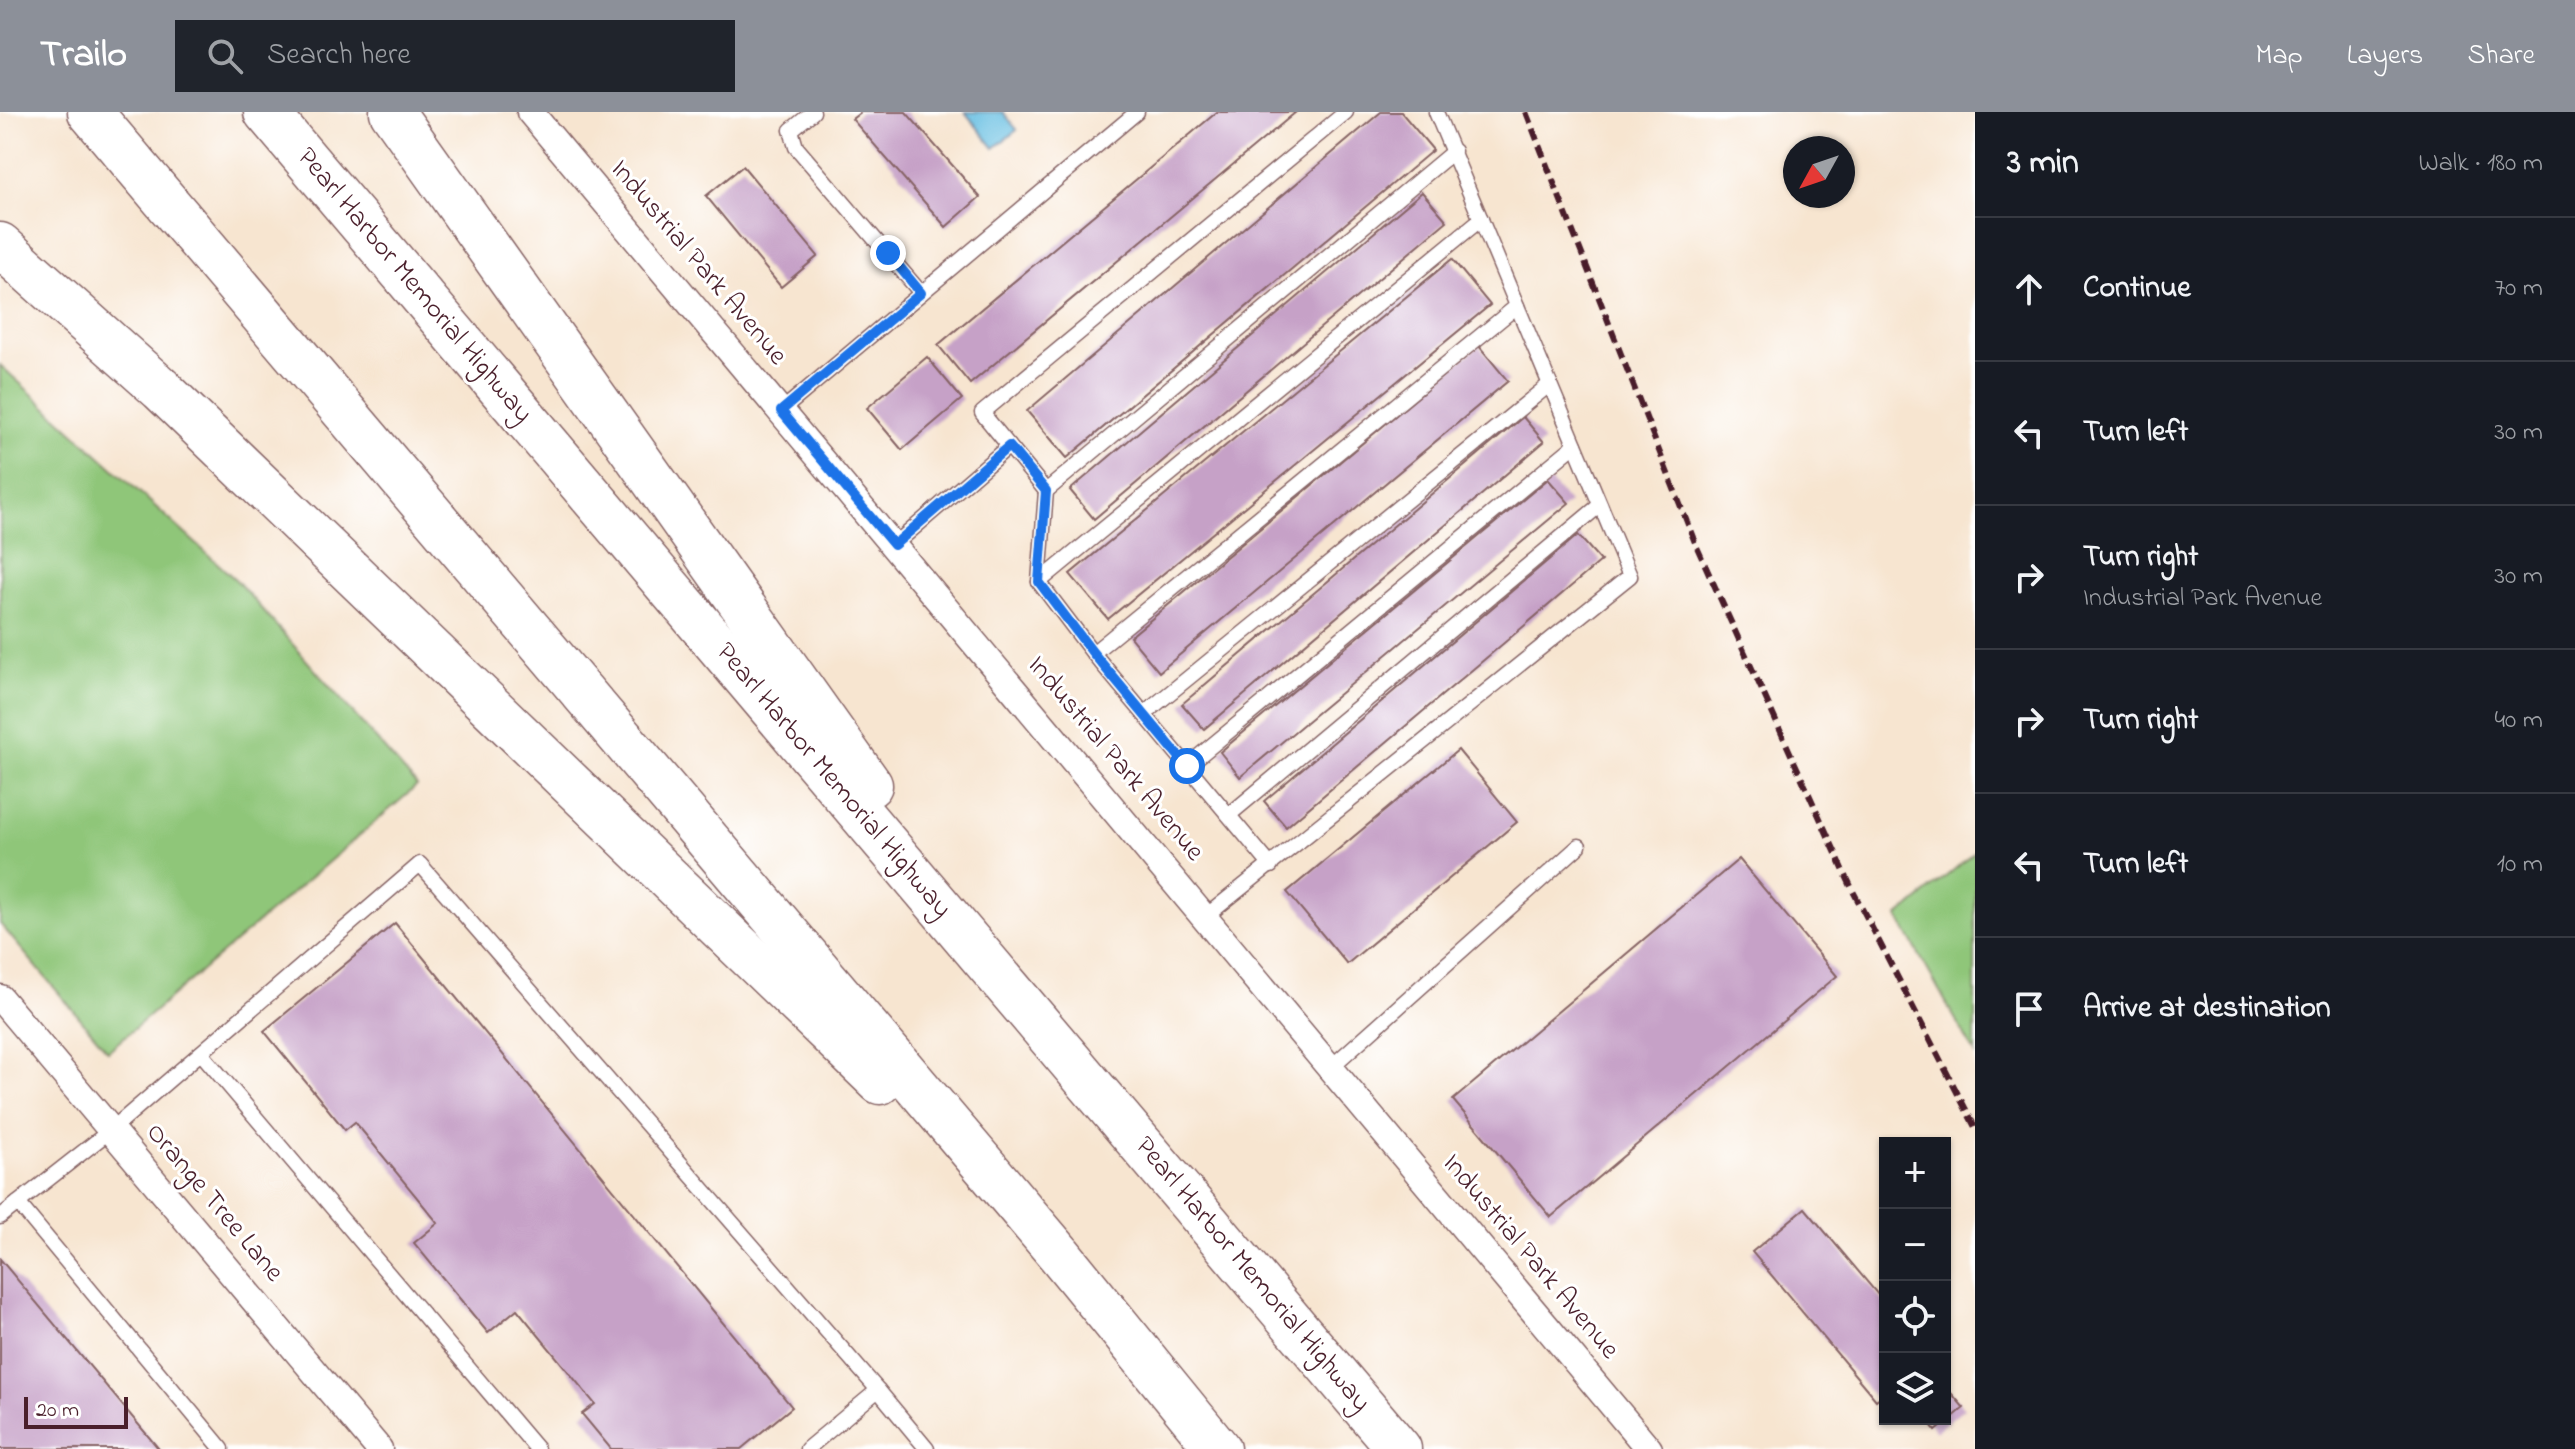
<!DOCTYPE html>
<html lang="en">
<head>
<meta charset="utf-8">
<style>
  :root { --surface:#171b24; --page:#20242c; --text:#f1f3f6; --muted:#9ea1a6; --line:#363941; --accent:#8c9099 }
  body { margin:0; font-family:"Indie Flower",sans-serif; background:var(--page); color:var(--text) }
  .controls { position:absolute; right:24px; bottom:24px; display:grid; overflow:hidden; border-radius:0px; box-shadow:0 2px 6px #0004 }
  .controls button { width:72px; height:72px; display:grid; place-items:center; padding:0; border:0; border-bottom:2px solid var(--line); background:var(--surface); color:var(--text); font:40px sans-serif }
  .compass { position:absolute; left:1783px; top:24px; width:72px; height:72px; border-radius:50%; background:var(--surface); box-shadow:0 2px 6px #0004; rotate:230deg }
  .scale { position:absolute; left:24px; bottom:20px; width:104px; box-sizing:border-box; padding-left:8px; border:4px solid #4a1f2b; border-top:0; font-size:22px; line-height:28px; white-space:nowrap; color:#4a1f2b; -webkit-text-stroke:6px #fff; paint-order:stroke }
  .stop { position:absolute; width:24px; height:24px; margin:-18px; border:6px solid #1a73e8; border-radius:50%; background:#fff }
  .stop.end { background:#1a73e8; border-color:#fff; box-shadow:0 2px 8px #0008 }
  .list { margin:0; padding:0; list-style:none }
  h2 { display:flex; justify-content:space-between; align-items:center; height:104px; margin:0; padding:0 32px; font-size:34px }
  h2 small { font-size:26px; font-weight:400; color:var(--muted) }
  .list li { display:grid; grid-template-columns:52px 1fr auto; gap:24px; align-items:center; box-sizing:border-box; height:144px; padding:0 32px; border-top:2px solid var(--line) }
  .list b { display:block; font-size:30px; white-space:nowrap }
  .list p { margin:0; font-size:26px; white-space:nowrap; color:var(--muted) }
  .list em { font-size:26px; font-style:normal; color:var(--muted) }
  .icon { flex:none; width:44px; height:44px; fill:none; stroke:currentColor; stroke-width:2; stroke-linecap:round; stroke-linejoin:round }
  .map { position:relative; flex:none; width:1975px; height:1337px; overflow:hidden }
  header { display:flex; align-items:center; gap:48px; box-sizing:border-box; height:112px; padding:0 40px; background:var(--accent); color:#fff }
  header strong { font-size:38px }
  nav { display:flex; gap:44px; margin-inline-start:auto; font-size:28px }
  .search { width:560px; height:72px; background:var(--page); display:flex; align-items:center; gap:20px; box-sizing:border-box; padding:0 28px; border-radius:0px; color:var(--muted); font-size:30px }
  main { display:flex }
  aside { flex:1; background:var(--surface) }
  .map>svg:first-child { display:block }
  .green { fill:#8fc679; stroke:#6c7252; stroke-width:2 }
  .water { fill:#63bde1; stroke:#566e86; stroke-width:2 }
  .building { fill:#c6a1c7 }
  .lines { fill:none; stroke-linecap:round; stroke-linejoin:round }
  .service-casing { stroke:#876465; stroke-width:17 }
  .minor-casing { stroke:#876465; stroke-width:29 }
  .motorway-casing { stroke:#876465; stroke-width:47 }
  .service { stroke:#fff; stroke-width:14 }
  .minor { stroke:#fff; stroke-width:26 }
  .motorway { stroke:#fff; stroke-width:44 }
  .rail { stroke:#4a1f2b; stroke-width:6; stroke-dasharray:12 6; stroke-linecap:butt }
  .route { stroke:#1a73e8; stroke-width:10 }
  .labels { text-anchor:middle; dominant-baseline:central; stroke-width:6; stroke-linejoin:round; paint-order:stroke }
  .street-label { font-size:28px; fill:#4a1f2b; stroke:#fff }
</style>
</head>
<body>
<header>
<strong>Trailo</strong>
<div class="search"><svg class="icon" aria-label="search" viewBox="0 0 24 24"><circle cx="10" cy="10" r="6"/><path d="M15 15l6 6"/></svg>Search here</div>
<nav><a>Map</a><a>Layers</a><a>Share</a></nav>
</header>
<main>
<div class="map">
<svg width="1975" height="1337" viewBox="0 0 1975 1337">
  <rect width="100%" height="100%" fill="#fff"/>
  <filter id="ink" filterUnits="userSpaceOnUse"><feTurbulence type="fractalNoise" baseFrequency=".0125" numOctaves="2"/><feDisplacementMap in="SourceGraphic" scale="16" xChannelSelector="R" yChannelSelector="G"/><feConvolveMatrix kernelMatrix="1 2 1 2 8 2 1 2 1" color-interpolation-filters="sRGB"/></filter>
  <filter id="wash" filterUnits="userSpaceOnUse"><feTurbulence type="fractalNoise" baseFrequency=".006" numOctaves="4" result="noise"/><feDisplacementMap in="SourceGraphic" scale="32" xChannelSelector="R" yChannelSelector="G"/><feGaussianBlur stdDeviation="1.8" result="paint"/><feColorMatrix in="noise" values="0 0 0 0 0 0 0 0 0 0 0 0 0 0 0 0 0 1.4 0 .05"/><feComposite in="paint" operator="in"/></filter>
  <g filter="url(#wash)">
    <rect width="100%" height="100%" fill="#f7e5d0"/>
    <g class="green">
      <polygon points="0,253 237,469 417,674 108,939 0,812"/>
      <polygon points="1975,740 1975,942 1898,805"/>
    </g>
    <polygon class="water" points="965,0 1003,0 1017,18 994,36"/>
    <g id="blocks">
      <g class="building">
        <polygon points="861,0 906,0 980,85 946,115 852,7"/>
        <polygon points="1217,0 1296,0 970,272 938,233"/>
        <polygon points="1381,0 1401,0 1433,38 1067,346 1027,299"/>
        <polygon points="743,54 818,144 781,175 706,84"/>
        <polygon points="1422,80 1447,109 1094,407 1070,378"/>
        <polygon points="1452,147 1490,193 1108,507 1070,462"/>
        <polygon points="1479,234 1508,269 1159,560 1130,525"/>
        <polygon points="927,245 962,287 902,338 867,296"/>
        <polygon points="1523,305 1544,330 1204,617 1182,592"/>
        <polygon points="1548,367 1569,391 1240,665 1220,640"/>
        <polygon points="1578,423 1601,449 1286,715 1264,689"/>
        <polygon points="1458,638 1517,710 1347,852 1287,780"/>
        <polygon points="1739,747 1837,864 1551,1105 1453,988"/>
        <polygon points="395,811 792,1295 741,1337 611,1337 582,1302 595,1292 517,1197 488,1221 414,1131 438,1111 355,1010 345,1018 264,919"/>
        <polygon points="1805,1096 1885,1191 1885,1281 1876,1288 1752,1140"/>
        <polygon points="0,1147 159,1337 0,1337"/>
        <polygon points="1945,1274 1964,1296 1936,1319 1926,1307 1945,1307"/>
      </g>
    </g>
  </g>
  <g filter="url(#ink)">
    <use href="#blocks" fill-opacity="0" stroke="#876465" stroke-width="2"/>
    <g class="lines">
      <g class="service-casing">
        <g id="service">
          <polyline points="813,0 791,18 796,35 921,181"/>
          <polyline points="781,299 1137,0"/>
          <polyline points="1009,334 1046,379 1039,470 1093,541 1271,754"/>
          <polyline points="1046,379 1454,39"/>
          <polyline points="894,433 1009,334 982,301 1346,0"/>
          <polyline points="1039,470 1481,107"/>
          <polyline points="1093,541 1517,194"/>
          <polyline points="1144,602 1550,272"/>
          <polyline points="1187,654 1575,333"/>
          <polyline points="1229,703 1600,393"/>
          <polyline points="1205,805 1630,464 1436,0"/>
          <polyline points="201,941 537,1337"/>
          <polyline points="1330,956 1579,734"/>
          <polyline points="18,1091 222,1337"/>
          <polyline points="0,1105 111,1018 420,752 878,1278 927,1337"/>
          <polyline points="807,1337 878,1278"/>
        </g>
      </g>
      <g class="minor-casing">
        <g id="minor">
          <polyline points="530,0 1649,1337"/>
          <polyline points="0,886 379,1337"/>
        </g>
      </g>
      <g class="motorway-casing">
        <g id="motorway">
          <polyline points="90,0 1060,1143 1218,1337"/>
          <polyline points="266,0 1399,1337"/>
          <polyline points="392,0 870,673"/>
          <polyline points="0,133 161,277 880,970"/>
        </g>
      </g>
      <use href="#service" class="service"/>
      <use href="#minor" class="minor"/>
      <use href="#motorway" class="motorway"/>
      <polyline class="rail" points="1526,0 1696,433 1853,779 1975,1015"/>
    </g>
  </g>
  <g class="lines" filter="url(#ink)">
    <polyline class="route" points="888,141 921,181 781,299 894,433 1009,334 1046,379 1039,470 1093,541 1187,654"/>
  </g>
  <g class="labels">
    <g class="street-label">
      <text transform="translate(698 151) rotate(50)">Industrial Park Avenue</text>
      <text transform="translate(414 174) rotate(50)">Pearl Harbor Memorial Highway</text>
      <text transform="translate(1115 647) rotate(50)">Industrial Park Avenue</text>
      <text transform="translate(833 669) rotate(50)">Pearl Harbor Memorial Highway</text>
      <text transform="translate(214 1091) rotate(50)">Orange Tree Lane</text>
      <text transform="translate(1530 1145) rotate(50)">Industrial Park Avenue</text>
      <text transform="translate(1252 1163) rotate(50)">Pearl Harbor Memorial Highway</text>
    </g>
  </g>
</svg>
<div class="controls">
<button>+</button>
<button>−</button>
<button><svg class="icon" aria-label="locate" viewBox="0 0 24 24"><circle cx="12" cy="12" r="6"/><path d="M12 2v4M12 18v4M2 12h4M18 12h4"/></svg></button>
<button><svg class="icon" aria-label="layers" viewBox="0 0 24 24"><path d="M12 4l9 5-9 5-9-5zM3 14l9 5 9-5"/></svg></button>
</div>
<svg class="compass" viewBox="-18 -18 36 36"><path d="M0-13l5 13h-10z" fill="#e53935"/><path d="M0 13l5-13h-10z" fill="#9ea1a6"/></svg>
<div class="scale">20 m</div>
<div class="stop" style="left:1187px;top:654px"></div>
<div class="stop end" style="left:888px;top:141px"></div>
</div>
<aside>
<h2>3 min<small>Walk · 180 m</small></h2>
<ul class="list">
<li><svg class="icon" aria-label="ahead" viewBox="0 0 24 24"><path d="M12 20V5M6 11l6-6 6 6"/></svg><div><b>Continue</b></div><em>70 m</em></li>
<li><svg class="icon" aria-label="left" viewBox="0 0 24 24"><path d="M17 20v-9H6M10 6l-5 5 5 5"/></svg><div><b>Turn left</b></div><em>30 m</em></li>
<li><svg class="icon" aria-label="right" viewBox="0 0 24 24"><path d="M7 20v-9h11M14 6l5 5-5 5"/></svg><div><b>Turn right</b><p>Industrial Park Avenue</p></div><em>30 m</em></li>
<li><svg class="icon" aria-label="right" viewBox="0 0 24 24"><path d="M7 20v-9h11M14 6l5 5-5 5"/></svg><div><b>Turn right</b></div><em>40 m</em></li>
<li><svg class="icon" aria-label="left" viewBox="0 0 24 24"><path d="M17 20v-9H6M10 6l-5 5 5 5"/></svg><div><b>Turn left</b></div><em>10 m</em></li>
<li><svg class="icon" aria-label="arrive" viewBox="0 0 24 24"><path d="M6 21V4h12l-3 4 3 4H6"/></svg><div><b>Arrive at destination</b></div></li>
</ul>
</aside>
</main>
</body>
</html>
